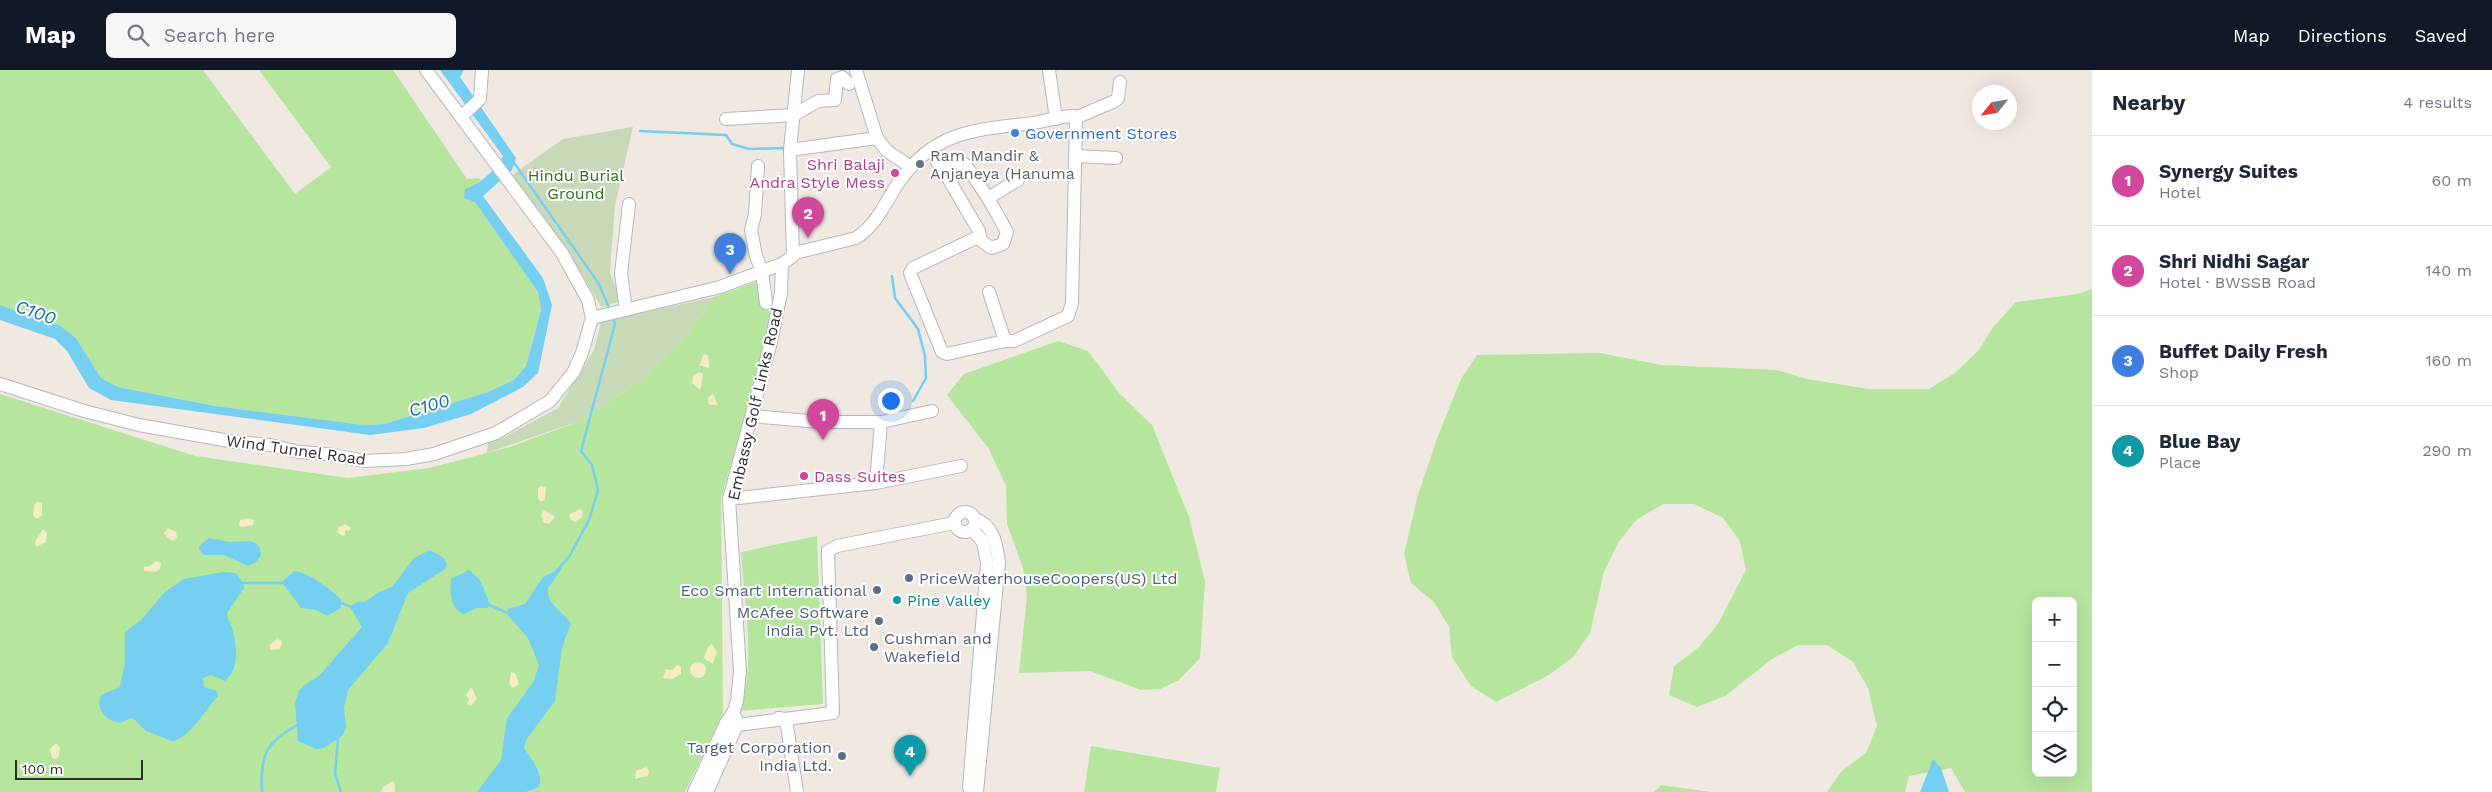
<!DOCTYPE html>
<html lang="en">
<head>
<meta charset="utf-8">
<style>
  :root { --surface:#fff; --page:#f6f6f7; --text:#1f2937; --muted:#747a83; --line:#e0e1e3; --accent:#111827 }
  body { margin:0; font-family:"Work Sans",sans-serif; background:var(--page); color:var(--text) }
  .controls { position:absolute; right:15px; bottom:15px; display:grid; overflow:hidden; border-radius:8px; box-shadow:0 5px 20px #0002 }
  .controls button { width:45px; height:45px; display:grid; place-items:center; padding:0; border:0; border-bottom:1px solid var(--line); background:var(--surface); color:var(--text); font:25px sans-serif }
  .compass { position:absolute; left:1972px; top:15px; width:45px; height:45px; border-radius:50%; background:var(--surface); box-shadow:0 5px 20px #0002; rotate:239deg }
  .scale { position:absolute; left:15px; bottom:12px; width:128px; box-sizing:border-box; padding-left:5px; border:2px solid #2e2e2e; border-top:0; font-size:14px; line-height:18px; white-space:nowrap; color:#2e2e2e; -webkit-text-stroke:4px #fff; paint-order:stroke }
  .you { position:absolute; left:890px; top:330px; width:18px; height:18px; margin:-12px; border:4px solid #fff; border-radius:50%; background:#1a73e8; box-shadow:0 0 0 8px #1a73e833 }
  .badge { display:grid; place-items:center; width:32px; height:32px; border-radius:50%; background:var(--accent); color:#fff; font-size:16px; font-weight:700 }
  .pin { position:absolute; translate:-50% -41px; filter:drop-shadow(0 1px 2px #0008) }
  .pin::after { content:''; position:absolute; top:26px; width:18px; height:15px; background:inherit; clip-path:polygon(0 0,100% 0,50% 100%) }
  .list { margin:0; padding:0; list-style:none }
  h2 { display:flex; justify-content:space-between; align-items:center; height:65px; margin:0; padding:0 20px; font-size:21px }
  h2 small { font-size:16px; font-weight:400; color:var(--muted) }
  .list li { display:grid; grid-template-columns:32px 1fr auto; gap:15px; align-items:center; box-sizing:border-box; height:90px; padding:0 20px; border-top:1px solid var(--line) }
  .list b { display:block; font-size:19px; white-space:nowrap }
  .list p { margin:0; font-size:16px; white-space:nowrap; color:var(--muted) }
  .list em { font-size:16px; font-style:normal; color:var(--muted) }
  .icon { flex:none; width:28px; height:28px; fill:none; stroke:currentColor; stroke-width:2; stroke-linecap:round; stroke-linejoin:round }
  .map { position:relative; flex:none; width:2092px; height:722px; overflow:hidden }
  header { display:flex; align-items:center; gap:30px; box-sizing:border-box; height:70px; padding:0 25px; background:var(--accent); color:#fff }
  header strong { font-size:24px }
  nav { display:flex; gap:28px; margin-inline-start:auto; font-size:18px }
  .search { width:350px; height:45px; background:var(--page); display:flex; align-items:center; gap:12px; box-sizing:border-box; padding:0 18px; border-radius:8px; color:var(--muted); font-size:19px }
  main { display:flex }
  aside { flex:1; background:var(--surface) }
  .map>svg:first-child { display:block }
  .green { fill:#b6e59e; fill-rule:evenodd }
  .sand { fill:#f3ecc5 }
  .cemetery { fill:#c8d9b8 }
  .water { fill:#75cff0 }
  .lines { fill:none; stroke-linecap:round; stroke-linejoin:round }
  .stream { stroke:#75cff0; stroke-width:2.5 }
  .minor-casing { stroke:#b4b7c1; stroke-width:14 }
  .minor { stroke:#fff; stroke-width:12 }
  .shop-dot { fill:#3f7fe0; stroke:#fff; stroke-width:2 }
  .worship-dot { fill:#6b7280; stroke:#fff; stroke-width:2 }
  .hotel-dot { fill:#d1479c; stroke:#fff; stroke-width:2 }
  .service-dot { fill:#5c6f8a; stroke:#fff; stroke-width:2 }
  .culture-dot { fill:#0f9aa8; stroke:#fff; stroke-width:2 }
  .labels { text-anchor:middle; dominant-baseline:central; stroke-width:4; stroke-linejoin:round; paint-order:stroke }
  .shop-label { font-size:16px; fill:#366cbe; stroke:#fff; text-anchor:start }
  .worship-label { font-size:16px; fill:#5b616d; stroke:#fff; text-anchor:start }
  .hotel-label { font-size:16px; fill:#b23c85; stroke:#fff; text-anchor:end }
  .park-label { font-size:16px; fill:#2c6e1b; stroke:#fff }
  .street-label { font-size:16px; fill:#2e2e2e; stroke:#fff }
  .service-label { font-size:16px; fill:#4e5e75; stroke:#fff; text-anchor:end }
  .culture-label { font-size:16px; fill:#0d838f; stroke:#fff; text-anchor:start }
  .water-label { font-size:18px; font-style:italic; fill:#0d6fa3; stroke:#fff }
</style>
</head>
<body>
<header>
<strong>Map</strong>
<div class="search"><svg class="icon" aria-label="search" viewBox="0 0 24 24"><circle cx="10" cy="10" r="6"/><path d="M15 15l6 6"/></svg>Search here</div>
<nav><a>Map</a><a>Directions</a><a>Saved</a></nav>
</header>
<main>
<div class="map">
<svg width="2092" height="722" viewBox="0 0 2092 722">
  <rect width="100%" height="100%" fill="#efe9e1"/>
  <g class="green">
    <polygon points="0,0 203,0 295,124 331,97 259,0 393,0 467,109 478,108 481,110 473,117 475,132 538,222 541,240 526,296 514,310 488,322 384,354 364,355 215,336 118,317 101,308 76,268 59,255 0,235"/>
    <polygon points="767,208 772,237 749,333 721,428 723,643 685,722 0,722 0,324 195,386 348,408 429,398 510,377 585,349 643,308 681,271 714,227"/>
    <path d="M2092,219V722H1965L1951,698L1909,706L1905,722H1827L1842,701L1866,683L1877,656L1868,618L1853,592L1827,575H1798L1772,589L1725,626L1697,637L1669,625L1674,596L1699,577L1718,554L1746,500L1740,471L1723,448L1694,434H1663L1636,450L1618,473L1604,502L1590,563L1573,587L1549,605L1496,632L1471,616L1452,587L1449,557L1434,532L1411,513L1404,484L1418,425L1438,366L1461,309L1477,285L1600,283L1661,295L1777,300L1807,309L1868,319H1929L1955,303L1978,281L1994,256L2016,232L2078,224ZM2036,531H2073V703H2036Z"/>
    <polygon points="1058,271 1088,281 1120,324 1152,355 1189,447 1205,511 1200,588 1179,610 1160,619 1141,620 1090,601 1019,603 1027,526 1023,498 1007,454 1006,416 989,379 947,325 964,304"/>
    <path d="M817,466L823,634L739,641C757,594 744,532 741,482Z"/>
    <polygon points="1091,676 1220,698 1216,722 1084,722"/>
    <polygon points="1661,715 1711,722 1654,722"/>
  </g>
  <g class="sand">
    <polygon points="704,284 708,285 709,298 699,295"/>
    <polygon points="699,302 703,304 701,318 699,319 692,313 693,306"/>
    <polygon points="713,324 718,335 710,335 708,332 708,327"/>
    <polygon points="541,416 546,417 545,430 540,432 538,429 538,418"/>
    <polygon points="38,431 42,434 42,445 37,449 33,446 34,435"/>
    <polygon points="580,439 583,441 582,447 575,452 571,450 569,445"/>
    <polygon points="544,440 555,447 549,454 544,453 541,445"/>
    <polygon points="248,448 254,450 253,455 242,457 239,456 240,450"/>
    <polygon points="345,454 351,458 349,461 345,460 345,465 343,466 338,463 338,458"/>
    <polygon points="168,458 176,462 177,468 173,471 169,469 164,463"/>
    <polygon points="43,459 47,463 46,472 36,477 35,472"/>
    <polygon points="156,491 161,493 160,499 155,502 144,501 144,497 150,496"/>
    <polygon points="277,569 282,571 280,579 270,580 270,575"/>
    <polygon points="712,574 717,582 713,594 704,588 708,577"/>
    <circle cx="698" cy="600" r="8"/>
    <polygon points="677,595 681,597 681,604 672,609 663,608 666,599 672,600"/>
    <polygon points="511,602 515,603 519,614 513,618 509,614"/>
    <polygon points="471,617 477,628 471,636 467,634 469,629 466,625"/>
    <polygon points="55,674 57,674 60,678 59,686 56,689 52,688 50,679"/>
    <polygon points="646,697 649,701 648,706 635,709 636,701"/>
    <polygon points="393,711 395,714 395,722 381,722 383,717"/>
  </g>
  <g class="cemetery">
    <polygon points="633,57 615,135 610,203 621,231 602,237 540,141 511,106 563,69"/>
    <polygon points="714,227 681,271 643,308 585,349 487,383 488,371 506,366 558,338 594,280 601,252"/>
  </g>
  <g class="water">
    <path d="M440,0H464L460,7L516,88L512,100L483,126L543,208L552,235L538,303L523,317L471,344L424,358L370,365L111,330L89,318L67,281L55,269L0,250V235L59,255L76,268L101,308L118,317L215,336L364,355L384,354L488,322L514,310L526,296L541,240L538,222L475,132L464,128L465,119C479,115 496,100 503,86Z"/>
    <path d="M209,468C216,469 223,471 229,472C242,472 260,466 261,485L256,492L248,496L224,485H204L199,479L200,475Z"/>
    <polygon points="430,480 444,488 447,495 445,499 408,523 388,573 348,620 344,637 346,657 343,665 324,678 316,679 298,671 295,633 299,621 304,615 319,606 362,557 350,537 357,532 365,532 379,522 392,517 414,488"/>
    <path d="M563,497L548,518C546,534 563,542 571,553L562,578L555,631L526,670L524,678C531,689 544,703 539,717L526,722H477L501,690L507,648L534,611L539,595L528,568L507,544L508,539L525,534L543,507Z"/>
    <path d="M469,500L480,510L490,534L488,538H477L464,544C450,539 450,522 451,509Z"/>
    <path d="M294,501C306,501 334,521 341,530V538L327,546L316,540L301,538L282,512Z"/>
    <path d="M223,502L236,503L243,513L244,518L227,543C227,549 231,553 232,558C237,576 240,598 225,611L211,605L203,608L204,617L217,621L218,626C208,637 187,671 172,671L146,661L133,648C129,648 126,651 122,652C107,654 95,639 101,625L120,617L125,593V562L141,550L166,521L184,509Z"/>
    <polygon points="1933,689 1941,698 1949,722 1920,722"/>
  </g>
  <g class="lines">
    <g class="stream">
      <polyline points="640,61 726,65 732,74 749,79 786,78"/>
      <polyline points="512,90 599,214 610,240"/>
      <polyline points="892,206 895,228 918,259 925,286 926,308 913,331"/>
      <polyline points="556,501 569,487 589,450 598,420 592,395 581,381 615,254 613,248"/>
      <polyline points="240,513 285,513"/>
      <polyline points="341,533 352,537"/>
      <polyline points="487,534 510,544"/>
      <polyline points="338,667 335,704 341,722"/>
      <path d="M262,722C260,683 266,673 299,654"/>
    </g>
    <g class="minor-casing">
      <g id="minor">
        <polyline points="856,0 877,68 887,81 911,97"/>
        <polyline points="1049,0 1056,49"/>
        <polyline points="461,47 480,29 482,0"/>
        <polyline points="1075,48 1115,31 1118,28 1120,12"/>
        <polyline points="726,49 794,45 818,31 835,30 837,9 842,7 849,14"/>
        <polyline points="790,80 877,68"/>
        <polyline points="1075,86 1116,88"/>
        <polyline points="937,92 965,94 988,128 1007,162 1003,174 991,178 978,168"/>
        <polyline points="758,96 755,144 751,160 756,186 762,201 766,233"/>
        <polyline points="988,128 1018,110"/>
        <path d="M795,183L856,168C878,154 885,132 899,112C935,60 976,60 1033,53C1046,51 1060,46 1074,46L1076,51L1072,233L1068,246L1014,271H1005L947,284L942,282L910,203L913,198L980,166L979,161L931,79"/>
        <polyline points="989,222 1005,271"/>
        <polyline points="626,240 621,204 629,134"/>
        <polyline points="592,248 720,217 782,194 793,186 790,80 798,0"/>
        <polyline points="0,314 84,341 139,355 235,372 270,375 299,382 329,384 364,391 406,389 434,384 496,363 550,331 573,303 582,283 592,248 588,230 562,183 426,0"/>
        <polyline points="752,346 819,352 881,352 932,341"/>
        <polyline points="876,413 881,352"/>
        <polyline points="729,429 876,413 961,396"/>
        <circle cx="965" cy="452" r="10"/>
        <path d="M974,448C994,456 996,472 999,492L977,722"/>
        <polyline points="778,648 786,649 797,722"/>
        <polyline points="726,653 737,655 833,643 828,481 837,476 954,453"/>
        <polyline points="969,718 987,493 983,472 972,459"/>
        <polyline points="694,722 726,653 734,641 737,631 740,601 729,429 771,272 781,223 782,194"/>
        <polyline points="707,722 737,655 736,648"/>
      </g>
    </g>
    <use href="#minor" class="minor"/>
  </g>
  <circle class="shop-dot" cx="1015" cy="63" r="5"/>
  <circle class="worship-dot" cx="920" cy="94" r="5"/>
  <g class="hotel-dot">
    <circle cx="895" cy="103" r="5"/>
    <circle cx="804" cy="406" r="5"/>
  </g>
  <g class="service-dot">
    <circle cx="909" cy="508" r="5"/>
    <circle cx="877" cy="520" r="5"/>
    <circle cx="879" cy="551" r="5"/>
    <circle cx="874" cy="577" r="5"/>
    <circle cx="842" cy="686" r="5"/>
  </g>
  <circle class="culture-dot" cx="897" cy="530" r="5"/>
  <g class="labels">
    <g class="shop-label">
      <text x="1025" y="63">Government Stores</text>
    </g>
    <g class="worship-label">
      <text x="930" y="85">Ram Mandir &amp;<tspan x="930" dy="18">Anjaneya (Hanuma</tspan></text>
    </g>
    <g class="hotel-label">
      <text x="885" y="94">Shri Balaji<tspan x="885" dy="18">Andra Style Mess</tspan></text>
      <text x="814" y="406" text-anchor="start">Dass Suites</text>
    </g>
    <g class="park-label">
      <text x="576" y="105">Hindu Burial<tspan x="576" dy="18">Ground</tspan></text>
    </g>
    <g class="street-label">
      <text transform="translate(755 334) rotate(-77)">Embassy Golf Links Road</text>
      <text transform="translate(296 380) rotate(8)">Wind Tunnel Road</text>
    </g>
    <g class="service-label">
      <text x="919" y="508" text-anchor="start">PriceWaterhouseCoopers(US) Ltd</text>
      <text x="867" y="520">Eco Smart International</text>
      <text x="869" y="542">McAfee Software<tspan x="869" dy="18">India Pvt. Ltd</tspan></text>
      <text x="884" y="568" text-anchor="start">Cushman and<tspan x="884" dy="18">Wakefield</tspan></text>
      <text x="832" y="677">Target Corporation<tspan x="832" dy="18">India Ltd.</tspan></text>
    </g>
    <g class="culture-label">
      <text x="907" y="530">Pine Valley</text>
    </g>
    <g class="water-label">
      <text transform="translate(36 242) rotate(19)">C100</text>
      <text transform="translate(429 335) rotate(-16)">C100</text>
    </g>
  </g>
</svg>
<div class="controls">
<button>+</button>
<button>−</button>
<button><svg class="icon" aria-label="locate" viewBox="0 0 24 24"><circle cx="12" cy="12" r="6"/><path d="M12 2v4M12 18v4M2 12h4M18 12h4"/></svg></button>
<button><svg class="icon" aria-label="layers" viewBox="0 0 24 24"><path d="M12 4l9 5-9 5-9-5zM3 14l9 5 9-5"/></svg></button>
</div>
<svg class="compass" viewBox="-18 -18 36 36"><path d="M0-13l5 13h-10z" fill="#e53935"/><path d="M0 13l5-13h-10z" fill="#747a83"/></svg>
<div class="scale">100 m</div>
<div class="you"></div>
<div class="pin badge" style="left:823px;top:370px;background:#d1479c">1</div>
<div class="pin badge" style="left:808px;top:168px;background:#d1479c">2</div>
<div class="pin badge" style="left:730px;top:204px;background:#3f7fe0">3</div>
<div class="pin badge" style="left:910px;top:706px;background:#0f9aa8">4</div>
</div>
<aside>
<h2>Nearby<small>4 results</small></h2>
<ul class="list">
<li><span class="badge" style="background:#d1479c">1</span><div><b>Synergy Suites</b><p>Hotel</p></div><em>60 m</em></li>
<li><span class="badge" style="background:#d1479c">2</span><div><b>Shri Nidhi Sagar</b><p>Hotel · BWSSB Road</p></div><em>140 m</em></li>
<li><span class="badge" style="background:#3f7fe0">3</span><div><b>Buffet Daily Fresh</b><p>Shop</p></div><em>160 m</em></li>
<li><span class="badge" style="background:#0f9aa8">4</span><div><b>Blue Bay</b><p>Place</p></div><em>290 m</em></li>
</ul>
</aside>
</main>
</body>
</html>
